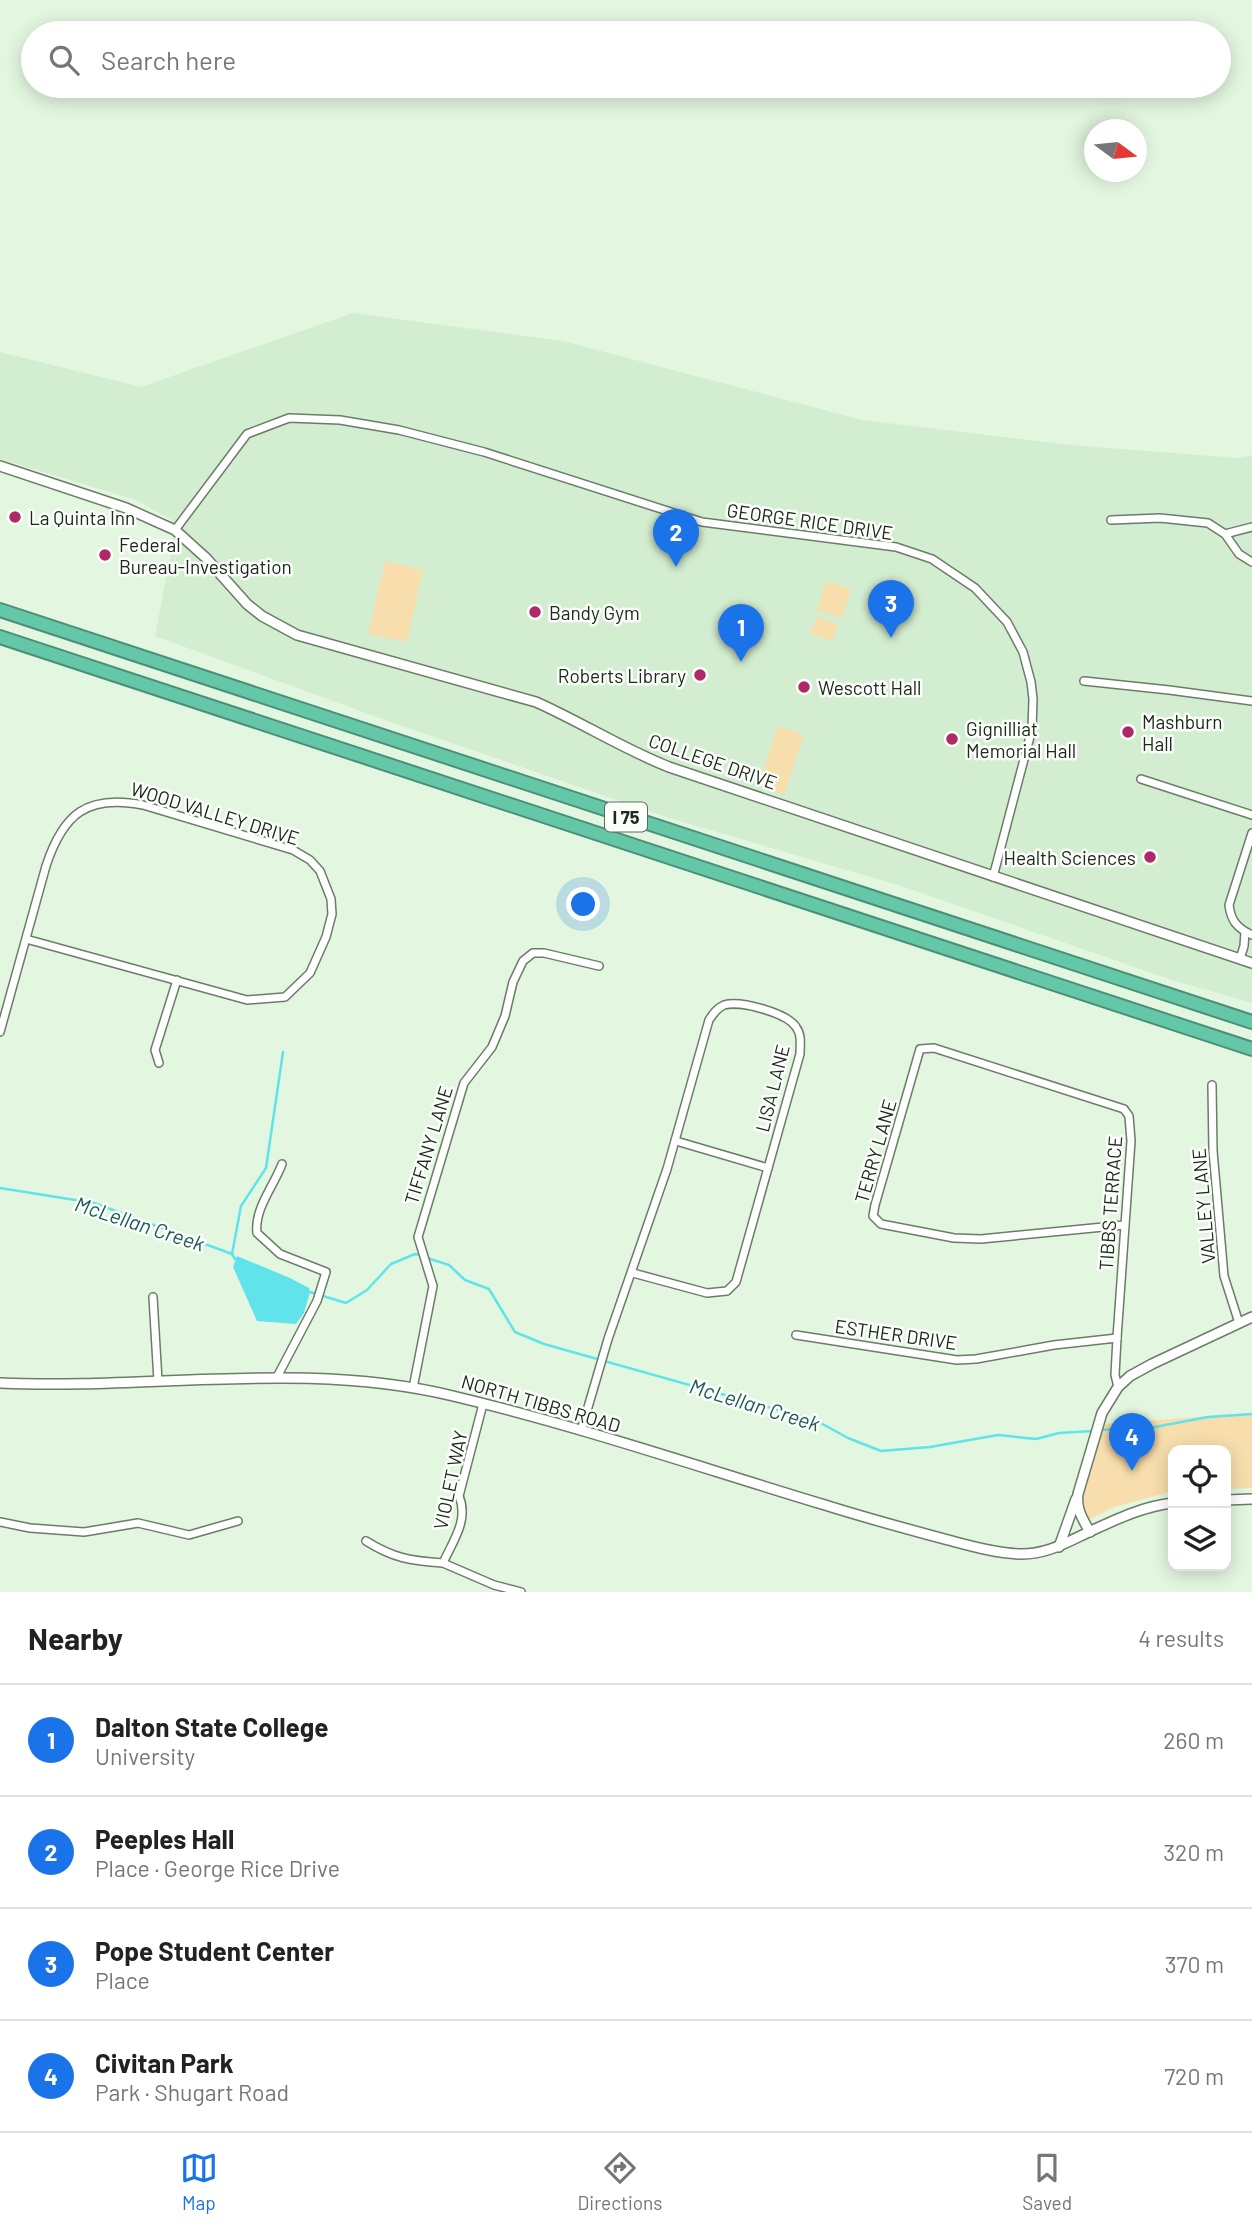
<!DOCTYPE html>
<html lang="en">
<head>
<meta charset="utf-8">
<style>
  :root { --surface:#fff; --page:#f2f2f2; --text:#222; --muted:#767676; --line:#e0e0e0; --accent:#1a73e8 }
  body { margin:0; font-family:Barlow,sans-serif; background:var(--page); color:var(--text) }
  .controls { position:absolute; right:21px; bottom:21px; display:grid; overflow:hidden; border-radius:14px; box-shadow:0 4px 18px #0003 }
  .controls button { width:63px; height:63px; display:grid; place-items:center; padding:0; border:0; border-bottom:2px solid var(--line); background:var(--surface); color:var(--text); font:35px sans-serif }
  .compass { position:absolute; left:1084px; top:119px; width:63px; height:63px; border-radius:50%; background:var(--surface); box-shadow:0 4px 18px #0003; rotate:105deg }
  .you { position:absolute; left:584px; top:905px; width:24px; height:24px; margin:-18px; border:5px solid #fff; border-radius:50%; background:#1a73e8; box-shadow:0 0 0 10px #1a73e833 }
  .badge { display:grid; place-items:center; width:46px; height:46px; border-radius:50%; background:var(--accent); color:#fff; font-size:23px; font-weight:700 }
  .pin { position:absolute; translate:-50% -58px; filter:drop-shadow(0 2px 4px #0008) }
  .pin::after { content:''; position:absolute; top:37px; width:24px; height:21px; background:inherit; clip-path:polygon(0 0,100% 0,50% 100%) }
  .list { margin:0; padding:0; list-style:none }
  h2 { display:flex; justify-content:space-between; align-items:center; height:91px; margin:0; padding:0 28px; font-size:30px }
  h2 small { font-size:23px; font-weight:400; color:var(--muted) }
  .list li { display:grid; grid-template-columns:46px 1fr auto; gap:21px; align-items:center; box-sizing:border-box; height:112px; padding:0 28px; border-top:2px solid var(--line) }
  .list b { display:block; font-size:26px; white-space:nowrap }
  .list p { margin:0; font-size:23px; white-space:nowrap; color:var(--muted) }
  .list em { font-size:23px; font-style:normal; color:var(--muted) }
  .icon { flex:none; width:38px; height:38px; fill:none; stroke:currentColor; stroke-width:2; stroke-linecap:round; stroke-linejoin:round }
  .map { position:relative; flex:none; width:1252px; height:1592px; overflow:hidden }
  .search { position:absolute; background:var(--surface); box-shadow:0 4px 18px #0003; left:21px; right:21px; top:21px; height:77px; display:flex; align-items:center; gap:18px; box-sizing:border-box; padding:0 24px; border-radius:38px; color:var(--muted); font-size:26px }
  .sheet { height:539px; background:var(--surface) }
  nav { display:flex; justify-content:space-around; align-items:center; box-sizing:border-box; height:98px; border-top:2px solid var(--line); background:var(--surface); font-size:19px; color:var(--muted) }
  nav a { display:grid; justify-items:center; gap:4px }
  nav .on { color:var(--accent) }
  .map>svg:first-child { display:block }
  .built { fill:#d3edd0 }
  .green { fill:#f8deac }
  .water { fill:#60e3eb }
  .lines { fill:none; stroke-linecap:round; stroke-linejoin:round }
  .stream { stroke:#60e3eb; stroke-width:2.5 }
  .minor-casing { stroke:#6b7c68; stroke-width:10 }
  .tertiary-casing { stroke:#6b7c68; stroke-width:12 }
  .motorway-casing { stroke:#4c8f78; stroke-width:16 }
  .minor { stroke:#fff; stroke-width:7 }
  .tertiary { stroke:#fff; stroke-width:9 }
  .motorway { stroke:#63c7a8; stroke-width:12 }
  .poi-dot { fill:#b12869; stroke:#fbfffa; stroke-width:2.5 }
  .labels { text-anchor:middle; dominant-baseline:central; stroke-width:5; stroke-linejoin:round; paint-order:stroke }
  .shield { fill:#fbfffa; stroke:#626861; stroke-width:2 }
  .shield-label { font-size:18px; font-weight:bold; fill:#20271f }
  .poi-label { font-size:19px; fill:#20271f; stroke:#fbfffa; text-anchor:start }
  .street-label { font-size:19px; fill:#20271f; stroke:#fbfffa }
  .water-label { font-size:21px; font-style:italic; fill:#20585b; stroke:#fbfffa }
</style>
</head>
<body>
<div class="map">
<svg width="1252" height="1592" viewBox="0 0 1252 1592">
  <rect width="100%" height="100%" fill="#e3f7e0"/>
  <polygon class="built" points="353,313 563,341 862,420 1071,445 1237,458 1252,455 1252,1003 1172,980 901,886 666,817 385,720 155,636 175,530 170,519 136,500 0,459 0,352 141,387"/>
  <g class="green">
    <polygon points="385,561 423,570 407,642 368,634"/>
    <polygon points="826,581 851,589 842,618 817,610"/>
    <polygon points="816,617 838,624 833,641 810,634"/>
    <polygon points="778,726 804,735 784,794 759,785"/>
    <polygon points="1252,1413 1252,1488 1226,1489 1226,1450 1173,1450 1173,1491 1115,1507 1084,1522 1077,1518 1105,1424"/>
  </g>
  <polygon class="water" points="237,1256 290,1278 309,1288 310,1292 304,1313 296,1324 257,1321 233,1267"/>
  <g class="lines">
    <g class="stream">
      <polyline points="0,1188 94,1203 232,1254 235,1259"/>
      <polyline points="232,1254 241,1206 266,1168 283,1052"/>
      <polyline points="427,1258 449,1265 465,1280 489,1289 515,1332 544,1344 817,1421 848,1438 881,1451 930,1447 998,1435 1036,1439 1059,1433 1093,1431"/>
      <polyline points="310,1292 346,1303 367,1290 391,1264 415,1254 421,1255"/>
      <polyline points="1100,1430 1155,1427 1208,1417 1252,1414"/>
    </g>
    <g class="minor-casing">
      <g id="minor">
        <polyline points="1111,520 1160,518 1208,523 1225,534 1239,554 1252,562"/>
        <polyline points="175,530 247,434 289,418 340,420 399,430 484,452 702,522 896,547 932,559 975,588 1007,622 1023,652 1031,682 1033,699 1032,729 993,877"/>
        <polyline points="1225,534 1252,527"/>
        <polyline points="1084,681 1169,690 1252,701"/>
        <polyline points="1141,779 1252,815"/>
        <path d="M1252,833L1229,905C1231,921 1237,928 1252,935"/>
        <polyline points="1240,959 1244,946 1245,932"/>
        <path d="M0,1032L46,866C63,814 87,794 143,805L293,850L310,860L320,871L331,899L332,914L326,937L310,973L285,997L247,1000L26,939"/>
        <polyline points="159,1063 155,1050 177,980"/>
        <polyline points="1212,1085 1213,1151 1224,1276 1239,1323"/>
        <polyline points="676,1141 768,1168"/>
        <polyline points="153,1297 158,1381"/>
        <polyline points="796,1335 957,1360 976,1359 1054,1345 1117,1338"/>
        <path d="M277,1377L317,1301L326,1272L280,1254L257,1233C254,1209 274,1186 282,1164"/>
        <polyline points="1118,1387 1115,1375 1117,1338 1131,1141 1129,1116 1124,1109 934,1048 920,1049 875,1205 873,1216 881,1224 954,1238 981,1239 1124,1225"/>
        <polyline points="413,1388 433,1286 418,1237 464,1083 492,1047 505,1016 513,982 523,961 533,953 544,953 599,966"/>
        <path d="M581,1431L608,1339L667,1169L709,1020C713,1014 717,1008 724,1005C740,1000 787,1013 796,1027C802,1035 800,1044 800,1054L736,1282L727,1291L707,1293L633,1273"/>
        <polyline points="0,1522 30,1528 84,1532 138,1523 189,1535 238,1521"/>
        <path d="M366,1541C393,1558 411,1561 443,1563C453,1541 469,1520 459,1496L483,1404"/>
        <polyline points="443,1563 494,1585 521,1592"/>
      </g>
    </g>
    <g class="tertiary-casing">
      <g id="tertiary">
        <path d="M0,466L126,508L175,530L206,558L247,604L262,616L297,635L536,702C581,722 623,749 669,767L1252,963"/>
        <path d="M0,1383C151,1390 304,1360 453,1396C579,1426 702,1468 825,1505C866,1518 907,1529 948,1540C971,1546 995,1553 1019,1554C1047,1555 1069,1541 1093,1530C1119,1518 1145,1506 1173,1503"/>
        <polyline points="1226,1500 1252,1499"/>
        <path d="M1090,1532C1082,1518 1076,1509 1078,1494L1102,1413L1118,1387L1130,1376L1152,1364L1252,1317"/>
        <polyline points="1059,1547 1076,1499"/>
      </g>
    </g>
    <g class="motorway-casing">
      <g id="motorway">
        <polyline points="0,610 1252,1022"/>
        <polyline points="0,637 1252,1049"/>
      </g>
    </g>
    <use href="#minor" class="minor"/>
    <use href="#tertiary" class="tertiary"/>
    <use href="#motorway" class="motorway"/>
  </g>
  <g class="poi-dot">
    <circle cx="15" cy="517" r="7"/>
    <circle cx="105" cy="555" r="7"/>
    <circle cx="535" cy="612" r="7"/>
    <circle cx="700" cy="675" r="7"/>
    <circle cx="804" cy="687" r="7"/>
    <circle cx="1128" cy="732" r="7"/>
    <circle cx="952" cy="739" r="7"/>
    <circle cx="1150" cy="857" r="7"/>
  </g>
  <g class="labels">
    <rect class="shield" x="605" y="802.5" width="42" height="29" rx="5"/>
    <g class="shield-label">
      <text x="626" y="817">I 75</text>
    </g>
    <g class="poi-label">
      <text x="29" y="517">La Quinta Inn</text>
      <text x="119" y="544">Federal<tspan x="119" dy="22">Bureau-Investigation</tspan></text>
      <text x="549" y="612">Bandy Gym</text>
      <text x="686" y="675" text-anchor="end">Roberts Library</text>
      <text x="818" y="687">Wescott Hall</text>
      <text x="1142" y="721">Mashburn<tspan x="1142" dy="22">Hall</tspan></text>
      <text x="966" y="728">Gignilliat<tspan x="966" dy="22">Memorial Hall</tspan></text>
      <text x="1136" y="857" text-anchor="end">Health Sciences</text>
    </g>
    <g class="street-label">
      <text transform="translate(810 521) rotate(8)">GEORGE RICE DRIVE</text>
      <text transform="translate(713 761) rotate(19)">COLLEGE DRIVE</text>
      <text transform="translate(215 813) rotate(17)">WOOD VALLEY DRIVE</text>
      <text transform="translate(772 1088) rotate(-76)">LISA LANE</text>
      <text transform="translate(428 1145) rotate(-73)">TIFFANY LANE</text>
      <text transform="translate(875 1151) rotate(-74)">TERRY LANE</text>
      <text transform="translate(1110 1203) rotate(-86)">TIBBS TERRACE</text>
      <text transform="translate(1203 1206) rotate(-95)">VALLEY LANE</text>
      <text transform="translate(896 1334) rotate(8)">ESTHER DRIVE</text>
      <text transform="translate(541 1403) rotate(16)">NORTH TIBBS ROAD</text>
      <text transform="translate(450 1480) rotate(-78)">VIOLET WAY</text>
    </g>
    <g class="water-label">
      <text transform="translate(140 1223) rotate(18)">McLellan Creek</text>
      <text transform="translate(755 1404) rotate(17)">McLellan Creek</text>
    </g>
  </g>
</svg>
<div class="controls">
<button><svg class="icon" aria-label="locate" viewBox="0 0 24 24"><circle cx="12" cy="12" r="6"/><path d="M12 2v4M12 18v4M2 12h4M18 12h4"/></svg></button>
<button><svg class="icon" aria-label="layers" viewBox="0 0 24 24"><path d="M12 4l9 5-9 5-9-5zM3 14l9 5 9-5"/></svg></button>
</div>
<svg class="compass" viewBox="-18 -18 36 36"><path d="M0-13l5 13h-10z" fill="#e53935"/><path d="M0 13l5-13h-10z" fill="#767676"/></svg>
<div class="you"></div>
<div class="pin badge" style="left:741px;top:662px">1</div>
<div class="pin badge" style="left:676px;top:567px">2</div>
<div class="pin badge" style="left:891px;top:638px">3</div>
<div class="pin badge" style="left:1132px;top:1471px">4</div>
<div class="search"><svg class="icon" aria-label="search" viewBox="0 0 24 24"><circle cx="10" cy="10" r="6"/><path d="M15 15l6 6"/></svg>Search here</div>
</div>
<section class="sheet">
<h2>Nearby<small>4 results</small></h2>
<ul class="list">
<li><span class="badge">1</span><div><b>Dalton State College</b><p>University</p></div><em>260 m</em></li>
<li><span class="badge">2</span><div><b>Peeples Hall</b><p>Place · George Rice Drive</p></div><em>320 m</em></li>
<li><span class="badge">3</span><div><b>Pope Student Center</b><p>Place</p></div><em>370 m</em></li>
<li><span class="badge">4</span><div><b>Civitan Park</b><p>Park · Shugart Road</p></div><em>720 m</em></li>
</ul>
</section>
<nav>
<a class="on"><svg class="icon" aria-label="map" viewBox="0 0 24 24"><path d="M3 6l6-2 6 2 6-2v14l-6 2-6-2-6 2zM9 4v14M15 6v14"/></svg>Map</a>
<a><svg class="icon" aria-label="directions" viewBox="0 0 24 24"><path d="M12 3l9 9-9 9-9-9zM9 14v-3h6M13 9l2 2-2 2"/></svg>Directions</a>
<a><svg class="icon" aria-label="saved" viewBox="0 0 24 24"><path d="M7 4h10v16l-5-4-5 4z"/></svg>Saved</a>
</nav>
</body>
</html>
